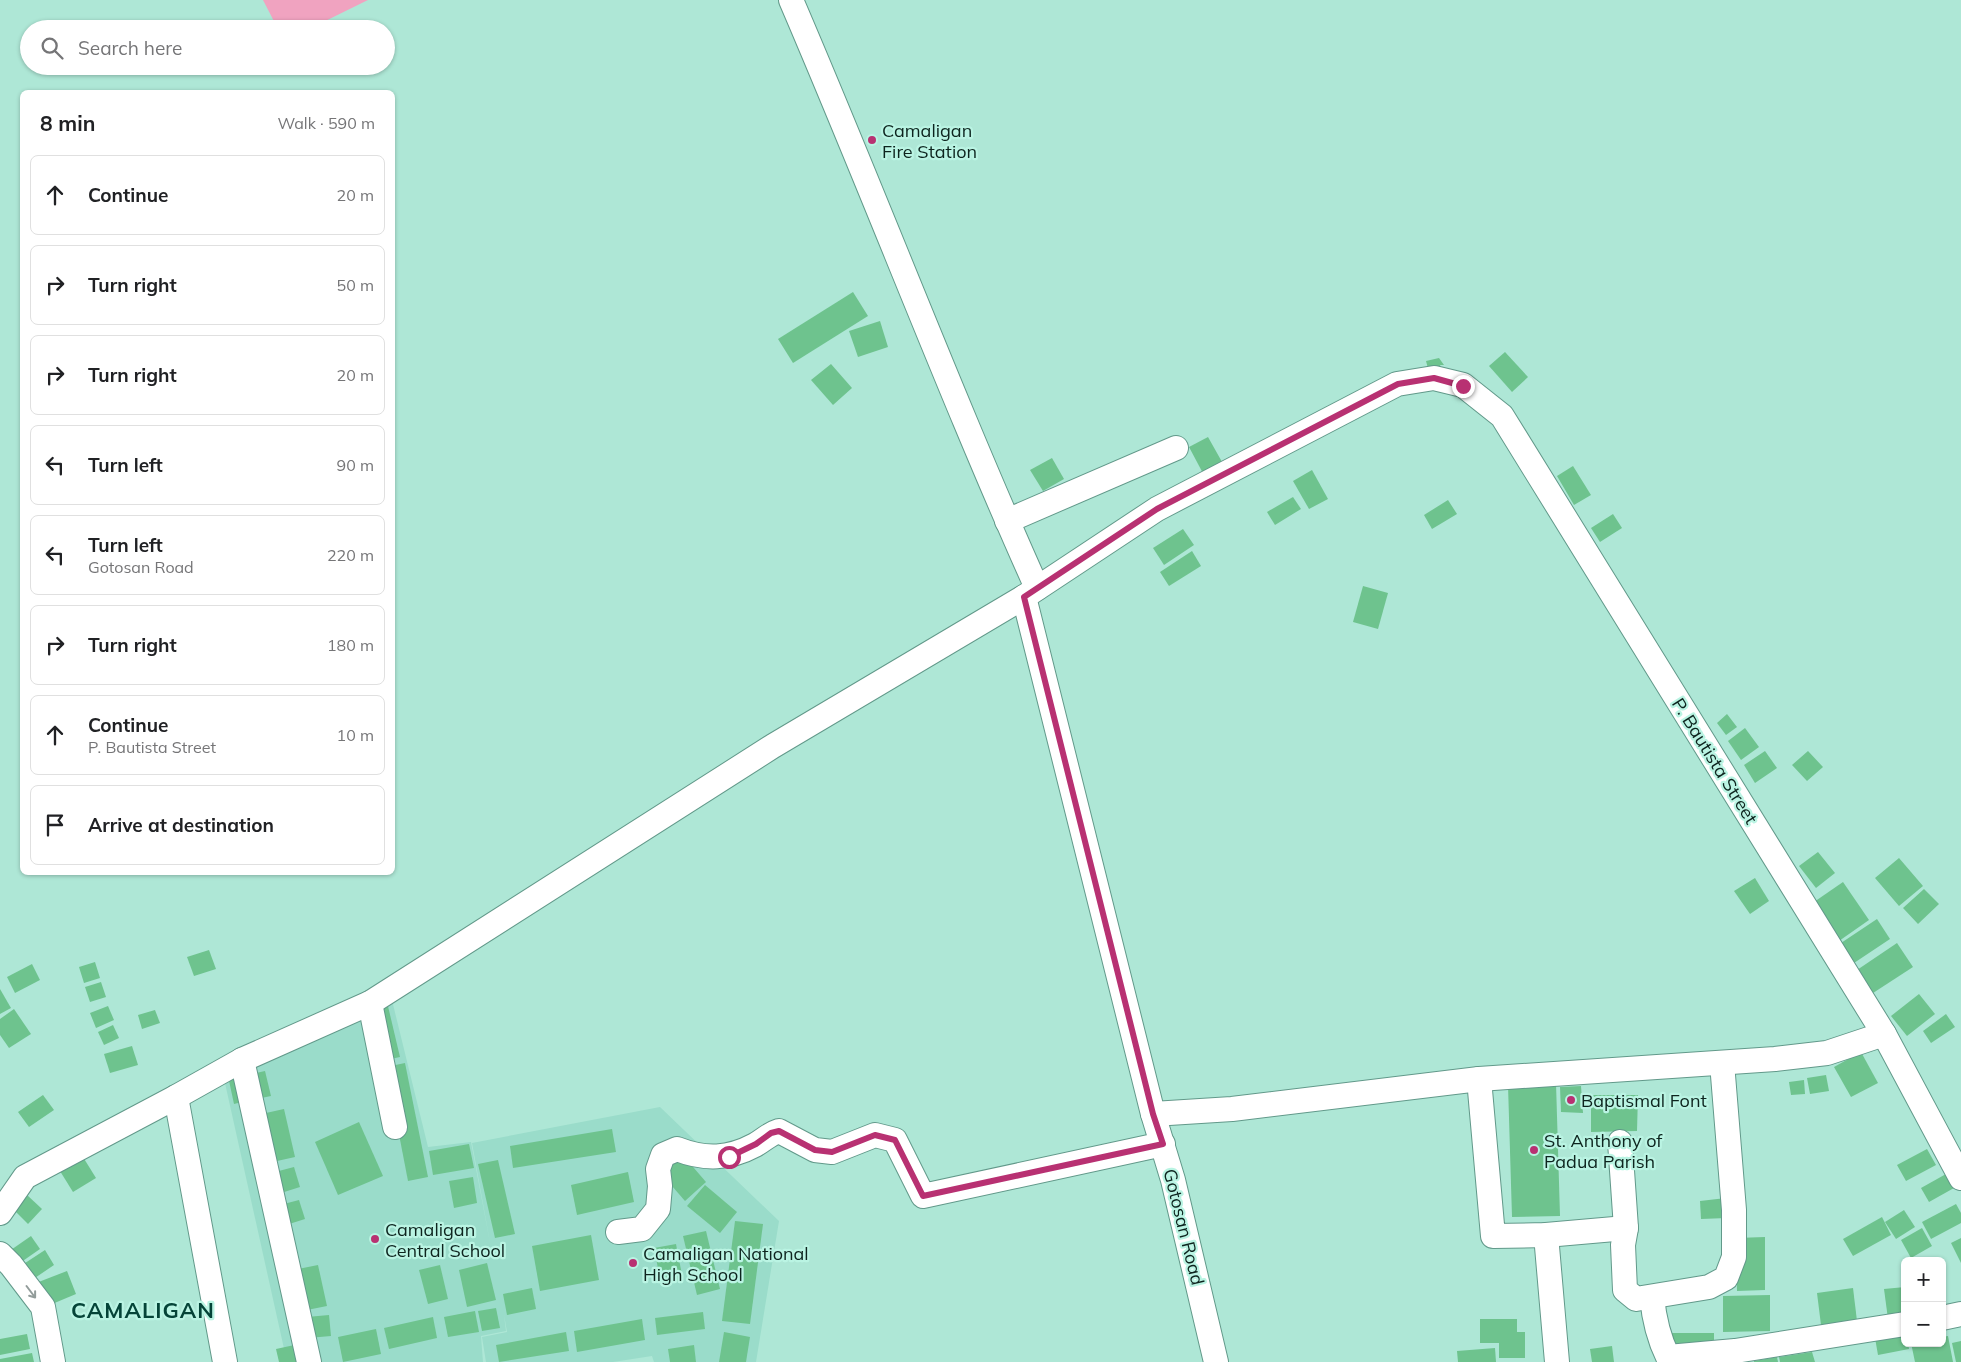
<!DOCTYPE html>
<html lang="en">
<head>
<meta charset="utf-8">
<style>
  :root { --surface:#fff; --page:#f2f2f2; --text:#202124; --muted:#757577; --line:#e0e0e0 }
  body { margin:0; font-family:Mulish,sans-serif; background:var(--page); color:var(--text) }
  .controls { position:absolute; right:15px; bottom:15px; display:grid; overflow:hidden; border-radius:8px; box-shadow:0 1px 4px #0004 }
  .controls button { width:45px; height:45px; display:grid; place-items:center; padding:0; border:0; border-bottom:1px solid var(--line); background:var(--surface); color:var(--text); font:25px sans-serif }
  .stop { position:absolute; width:15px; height:15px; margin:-11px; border:4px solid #b83172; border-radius:50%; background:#fff }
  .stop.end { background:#b83172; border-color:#fff; box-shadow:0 1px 5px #0008 }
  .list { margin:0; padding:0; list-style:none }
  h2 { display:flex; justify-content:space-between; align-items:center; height:65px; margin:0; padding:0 20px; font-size:21px }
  h2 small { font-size:16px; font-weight:400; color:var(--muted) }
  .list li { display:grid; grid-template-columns:32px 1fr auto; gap:15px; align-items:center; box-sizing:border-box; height:80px; margin:0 10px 10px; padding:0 10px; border:1px solid var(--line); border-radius:8px }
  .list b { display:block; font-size:19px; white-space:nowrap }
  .list p { margin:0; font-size:16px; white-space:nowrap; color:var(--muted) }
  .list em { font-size:16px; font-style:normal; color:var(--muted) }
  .icon { flex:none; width:28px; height:28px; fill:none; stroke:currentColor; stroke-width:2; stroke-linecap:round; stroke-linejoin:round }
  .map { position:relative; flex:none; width:1961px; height:1362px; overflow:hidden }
  .search { position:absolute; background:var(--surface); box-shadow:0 1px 4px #0004; left:20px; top:20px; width:375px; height:55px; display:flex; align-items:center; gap:12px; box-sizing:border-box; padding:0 18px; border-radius:28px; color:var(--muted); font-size:19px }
  .panel { position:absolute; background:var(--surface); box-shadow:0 1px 4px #0004; left:20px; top:90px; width:375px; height:785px; border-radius:8px }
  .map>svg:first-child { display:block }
  .built { fill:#9adcca }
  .green { fill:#f0a3c0 }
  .building { fill:#6ec38e }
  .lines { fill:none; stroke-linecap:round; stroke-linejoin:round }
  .minor-casing { stroke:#62998a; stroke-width:26 }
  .minor { stroke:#fff; stroke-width:24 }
  .oneway { stroke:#929c9a }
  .route { stroke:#b83172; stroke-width:6 }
  .poi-dot { fill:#b83172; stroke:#baf4e3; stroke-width:2 }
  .labels { text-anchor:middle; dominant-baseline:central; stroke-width:4.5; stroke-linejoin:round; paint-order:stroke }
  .poi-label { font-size:18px; fill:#0d241e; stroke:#baf4e3; text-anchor:start }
  .street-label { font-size:18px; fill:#0d241e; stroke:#baf4e3 }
  .district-label { font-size:22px; font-weight:bold; letter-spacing:1px; fill:#054438; stroke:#baf4e3 }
</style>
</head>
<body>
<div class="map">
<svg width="1961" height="1362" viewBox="0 0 1961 1362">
  <rect width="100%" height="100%" fill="#aee7d6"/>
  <polygon class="built" points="389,988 428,1147 471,1142 491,1248 472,1143 660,1107 779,1221 756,1362 654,1362 652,1356 613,1362 486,1362 482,1337 507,1332 504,1315 506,1331 481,1336 483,1362 287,1362 223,1074"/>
  <polygon class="green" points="263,0 368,0 309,29 278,29"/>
  <g class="building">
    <polygon points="853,292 868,316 793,363 778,339"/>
    <polygon points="880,321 888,347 858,357 849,331"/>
    <polygon points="1505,352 1528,377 1512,392 1489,366"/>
    <polygon points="1439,358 1444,365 1440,365 1442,369 1429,372 1426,361"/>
    <polygon points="831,364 852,388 833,405 811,380"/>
    <polygon points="1208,437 1226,469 1206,479 1189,447"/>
    <polygon points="1052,458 1064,479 1043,491 1030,470"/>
    <polygon points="1573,466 1591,495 1574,505 1557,476"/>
    <polygon points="1312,470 1328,499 1309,509 1293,481"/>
    <polygon points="1293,497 1301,509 1275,525 1267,512"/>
    <polygon points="1448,500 1457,514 1432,529 1424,515"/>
    <polygon points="1613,514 1622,528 1600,542 1591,528"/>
    <polygon points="1183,529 1194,545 1164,565 1153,548"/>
    <polygon points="1192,551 1201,566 1169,586 1160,572"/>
    <polygon points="1363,586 1388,593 1378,629 1353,622"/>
    <polygon points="1727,714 1737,727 1726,735 1717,723"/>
    <polygon points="1745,728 1759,747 1741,760 1728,741"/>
    <polygon points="1765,751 1777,768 1755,783 1744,765"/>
    <polygon points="1808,751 1823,767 1807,781 1792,765"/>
    <polygon points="1818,852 1835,873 1816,888 1799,866"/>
    <polygon points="1899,858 1923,886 1899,906 1875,878"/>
    <polygon points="1755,878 1769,901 1750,914 1734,891"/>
    <polygon points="1843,882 1869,920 1839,941 1814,902"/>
    <polygon points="1924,889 1939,904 1918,924 1903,908"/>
    <polygon points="1877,919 1890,939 1854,963 1841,943"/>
    <polygon points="1897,943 1913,967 1873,993 1857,970"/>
    <polygon points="209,950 216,969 194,976 187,957"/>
    <polygon points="95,962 100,978 84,983 79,967"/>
    <polygon points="32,964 40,980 15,993 7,977"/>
    <polygon points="101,982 106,997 90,1002 85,987"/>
    <polygon points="0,989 11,1008 0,1014"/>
    <polygon points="1919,994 1935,1014 1907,1036 1891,1016"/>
    <polygon points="387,1002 400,1057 386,1060 373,1005"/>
    <polygon points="108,1006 114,1020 96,1028 90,1013"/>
    <polygon points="14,1009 31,1034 9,1048 0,1035 0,1019"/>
    <polygon points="155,1010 160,1023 142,1029 138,1015"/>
    <polygon points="1946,1014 1955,1027 1931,1043 1923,1031"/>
    <polygon points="113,1025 119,1038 104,1045 98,1032"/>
    <polygon points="132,1046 138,1065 110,1073 104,1054"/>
    <polygon points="1861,1052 1878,1083 1851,1097 1834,1067"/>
    <polygon points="405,1063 428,1177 408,1181 386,1067"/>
    <polygon points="265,1071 271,1096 252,1100 247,1075"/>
    <polygon points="243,1072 250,1100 234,1104 228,1076"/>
    <polygon points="1826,1075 1829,1091 1810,1094 1807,1078"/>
    <polygon points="1804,1080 1805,1094 1791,1095 1789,1082"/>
    <polygon points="1556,1083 1560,1216 1512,1217 1508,1085"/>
    <polygon points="1581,1086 1583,1113 1561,1112 1560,1087"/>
    <polygon points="43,1095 54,1110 29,1127 18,1112"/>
    <polygon points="1591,1095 1638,1095 1637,1131 1591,1132"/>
    <polygon points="284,1109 295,1157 268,1163 257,1115"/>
    <polygon points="359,1122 383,1176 338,1195 315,1142"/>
    <polygon points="612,1129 616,1152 513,1168 510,1146"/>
    <polygon points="469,1144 474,1168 433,1175 429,1151"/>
    <polygon points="78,1149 96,1178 73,1192 55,1163"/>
    <polygon points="1927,1149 1936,1165 1906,1181 1897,1165"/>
    <polygon points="681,1153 706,1182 685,1201 659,1171"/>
    <polygon points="498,1160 515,1234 495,1238 478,1164"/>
    <polygon points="294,1167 300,1187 281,1193 275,1172"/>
    <polygon points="628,1172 634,1202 577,1215 571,1185"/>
    <polygon points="1946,1174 1954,1188 1929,1202 1921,1188"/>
    <polygon points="473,1177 477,1203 454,1208 449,1181"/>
    <polygon points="705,1185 737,1212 720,1233 687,1206"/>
    <polygon points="26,1194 42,1209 28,1224 12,1208"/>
    <polygon points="1726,1198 1727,1218 1701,1219 1700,1201"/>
    <polygon points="299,1200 305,1219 286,1225 280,1205"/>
    <polygon points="1956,1204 1961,1213 1961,1223 1931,1239 1922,1222"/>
    <polygon points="1904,1210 1915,1227 1896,1239 1885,1222"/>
    <polygon points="1882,1217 1891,1235 1853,1256 1843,1239"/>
    <polygon points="735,1221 763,1224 750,1324 722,1321"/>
    <polygon points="1922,1228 1932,1246 1911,1258 1901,1240"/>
    <polygon points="706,1231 720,1289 697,1295 683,1236"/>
    <polygon points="591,1235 599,1280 540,1291 532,1246"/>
    <polygon points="31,1236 40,1249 17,1265 8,1252"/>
    <polygon points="1765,1237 1765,1290 1737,1291 1736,1238"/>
    <polygon points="1961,1238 1961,1263 1951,1243"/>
    <polygon points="676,1244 683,1280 661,1284 654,1248"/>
    <polygon points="45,1250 54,1265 29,1282 19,1267"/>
    <polygon points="487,1263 496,1300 467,1307 459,1270"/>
    <polygon points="318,1265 327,1306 307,1310 298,1269"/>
    <polygon points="440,1265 448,1299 428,1304 419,1270"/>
    <polygon points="67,1271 76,1294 45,1307 36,1283"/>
    <polygon points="1905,1287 1905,1317 1888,1319 1884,1289"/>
    <polygon points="532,1288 536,1309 507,1315 503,1294"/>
    <polygon points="1853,1288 1857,1321 1821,1325 1817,1293"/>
    <polygon points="1770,1295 1770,1331 1723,1332 1723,1296"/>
    <polygon points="496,1308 500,1328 482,1331 478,1311"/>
    <polygon points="475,1311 479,1332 448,1337 444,1317"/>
    <polygon points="703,1312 705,1329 657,1335 655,1318"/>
    <polygon points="329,1315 331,1336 308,1338 307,1317"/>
    <polygon points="433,1317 437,1338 389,1349 384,1328"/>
    <polygon points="642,1319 645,1340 577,1352 574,1331"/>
    <polygon points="1480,1319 1517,1319 1517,1332 1525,1332 1525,1358 1499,1358 1499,1343 1480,1343"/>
    <polygon points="376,1329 381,1354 343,1362 338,1337"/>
    <polygon points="566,1332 569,1351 499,1362 496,1345"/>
    <polygon points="724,1332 750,1337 746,1362 719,1362"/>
    <rect x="1669" y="1333" width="45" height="17"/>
    <polygon points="1905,1333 1905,1343 1908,1343 1909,1349 1878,1355 1875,1338"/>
    <polygon points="27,1334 30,1349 0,1355 0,1339"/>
    <polygon points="1948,1336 1953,1362 1915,1362 1911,1343 1942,1343 1942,1337"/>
    <polygon points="1961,1341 1961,1362 1956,1362 1952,1343"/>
    <polygon points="299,1344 303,1362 279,1362 276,1349"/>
    <polygon points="694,1345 696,1362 670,1362 668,1349"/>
    <polygon points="1612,1346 1614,1362 1592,1362 1590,1349"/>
    <polygon points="1495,1348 1496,1362 1458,1362 1457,1351"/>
    <polygon points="1812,1352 1815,1362 1780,1362 1779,1357"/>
    <polygon points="32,1353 34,1362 0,1362 0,1359"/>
    <polygon points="1777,1357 1778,1362 1754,1362 1754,1361"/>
  </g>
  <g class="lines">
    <g class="minor-casing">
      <g id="minor">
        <path d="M791,0C875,195 950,394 1037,588"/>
        <polyline points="1007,521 1176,448"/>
        <polyline points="1024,597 1153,1114 1173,1180 1216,1362"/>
        <polyline points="370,1003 395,1127"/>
        <polyline points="242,1060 309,1362"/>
        <polyline points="1479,1079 1493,1236 1546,1235 1626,1228"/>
        <polyline points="176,1097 225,1362"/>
        <polyline points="1153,1114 1232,1109 1479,1079 1775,1059 1827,1053 1884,1034"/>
        <polyline points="1620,1142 1626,1228 1623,1245 1625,1290 1636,1299 1709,1287 1726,1278 1734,1257 1734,1210 1722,1063"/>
        <polyline points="0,1213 25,1177 176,1097 242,1060 370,1003 773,746 1024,597 1157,509 1397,384 1434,378 1463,385 1502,416 1884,1034 1961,1178"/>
        <path d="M618,1232L642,1229L658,1209L660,1186L658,1169L663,1155L677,1149C705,1160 729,1159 755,1145C764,1140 769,1134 779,1131L815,1150L832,1152L875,1135L895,1140L923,1196L1163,1144"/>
        <polyline points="1546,1235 1557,1362"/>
        <polyline points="0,1254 11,1265 43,1307 53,1362"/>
        <path d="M1652,1297C1654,1319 1658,1337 1668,1357L1735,1351L1905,1324"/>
        <polyline points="1942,1318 1961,1314"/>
      </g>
    </g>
    <use href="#minor" class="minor"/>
  </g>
  <defs><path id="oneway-shaft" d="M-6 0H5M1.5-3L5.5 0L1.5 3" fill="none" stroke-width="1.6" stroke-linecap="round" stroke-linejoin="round" transform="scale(1.25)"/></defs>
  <use class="oneway" href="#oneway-shaft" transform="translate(31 1292) rotate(53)"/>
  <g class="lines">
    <polyline class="route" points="729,1157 756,1144 771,1133 779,1131 815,1150 832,1152 875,1135 895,1140 923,1196 1163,1144 1153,1114 1024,597 1157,509 1398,384 1434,378 1463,386"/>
  </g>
  <g class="poi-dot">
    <circle cx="872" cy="140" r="5"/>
    <circle cx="1571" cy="1100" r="5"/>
    <circle cx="1534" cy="1150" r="5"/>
    <circle cx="375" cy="1239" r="5"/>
    <circle cx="633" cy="1263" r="5"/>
  </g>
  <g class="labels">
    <g class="poi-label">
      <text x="882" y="130">Camaligan<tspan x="882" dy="21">Fire Station</tspan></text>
      <text x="1581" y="1100">Baptismal Font</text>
      <text x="1544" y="1140">St. Anthony of<tspan x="1544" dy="21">Padua Parish</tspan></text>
      <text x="385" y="1229">Camaligan<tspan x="385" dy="21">Central School</tspan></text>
      <text x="643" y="1253">Camaligan National<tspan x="643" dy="21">High School</tspan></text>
    </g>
    <g class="street-label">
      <text transform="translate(1715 761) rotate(58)">P. Bautista Street</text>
      <text transform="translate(1184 1227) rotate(76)">Gotosan Road</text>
    </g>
    <g class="district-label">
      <text x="143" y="1310">CAMALIGAN</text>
    </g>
  </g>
</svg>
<div class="controls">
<button>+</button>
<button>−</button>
</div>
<div class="stop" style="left:729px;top:1157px"></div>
<div class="stop end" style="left:1463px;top:386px"></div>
<div class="search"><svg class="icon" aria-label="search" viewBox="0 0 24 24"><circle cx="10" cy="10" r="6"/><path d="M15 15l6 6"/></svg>Search here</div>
<section class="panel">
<h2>8 min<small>Walk · 590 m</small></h2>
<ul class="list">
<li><svg class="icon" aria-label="ahead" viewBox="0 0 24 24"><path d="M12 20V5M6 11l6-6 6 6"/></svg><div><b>Continue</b></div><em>20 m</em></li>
<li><svg class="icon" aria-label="right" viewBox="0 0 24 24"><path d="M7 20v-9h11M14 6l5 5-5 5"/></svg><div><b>Turn right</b></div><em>50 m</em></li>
<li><svg class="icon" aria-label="right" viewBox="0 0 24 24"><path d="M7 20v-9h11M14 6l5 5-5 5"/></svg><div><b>Turn right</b></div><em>20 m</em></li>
<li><svg class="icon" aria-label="left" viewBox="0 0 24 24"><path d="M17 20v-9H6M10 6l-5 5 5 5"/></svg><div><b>Turn left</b></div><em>90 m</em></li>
<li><svg class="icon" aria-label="left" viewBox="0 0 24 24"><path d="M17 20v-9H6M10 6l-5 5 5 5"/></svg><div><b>Turn left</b><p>Gotosan Road</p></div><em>220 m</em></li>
<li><svg class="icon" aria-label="right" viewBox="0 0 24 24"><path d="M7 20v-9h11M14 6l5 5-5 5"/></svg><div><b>Turn right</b></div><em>180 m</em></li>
<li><svg class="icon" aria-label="ahead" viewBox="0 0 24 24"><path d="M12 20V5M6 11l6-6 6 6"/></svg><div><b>Continue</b><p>P. Bautista Street</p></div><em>10 m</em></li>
<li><svg class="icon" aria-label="arrive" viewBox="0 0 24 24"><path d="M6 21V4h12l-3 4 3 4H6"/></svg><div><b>Arrive at destination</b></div></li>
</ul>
</section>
</div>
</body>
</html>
